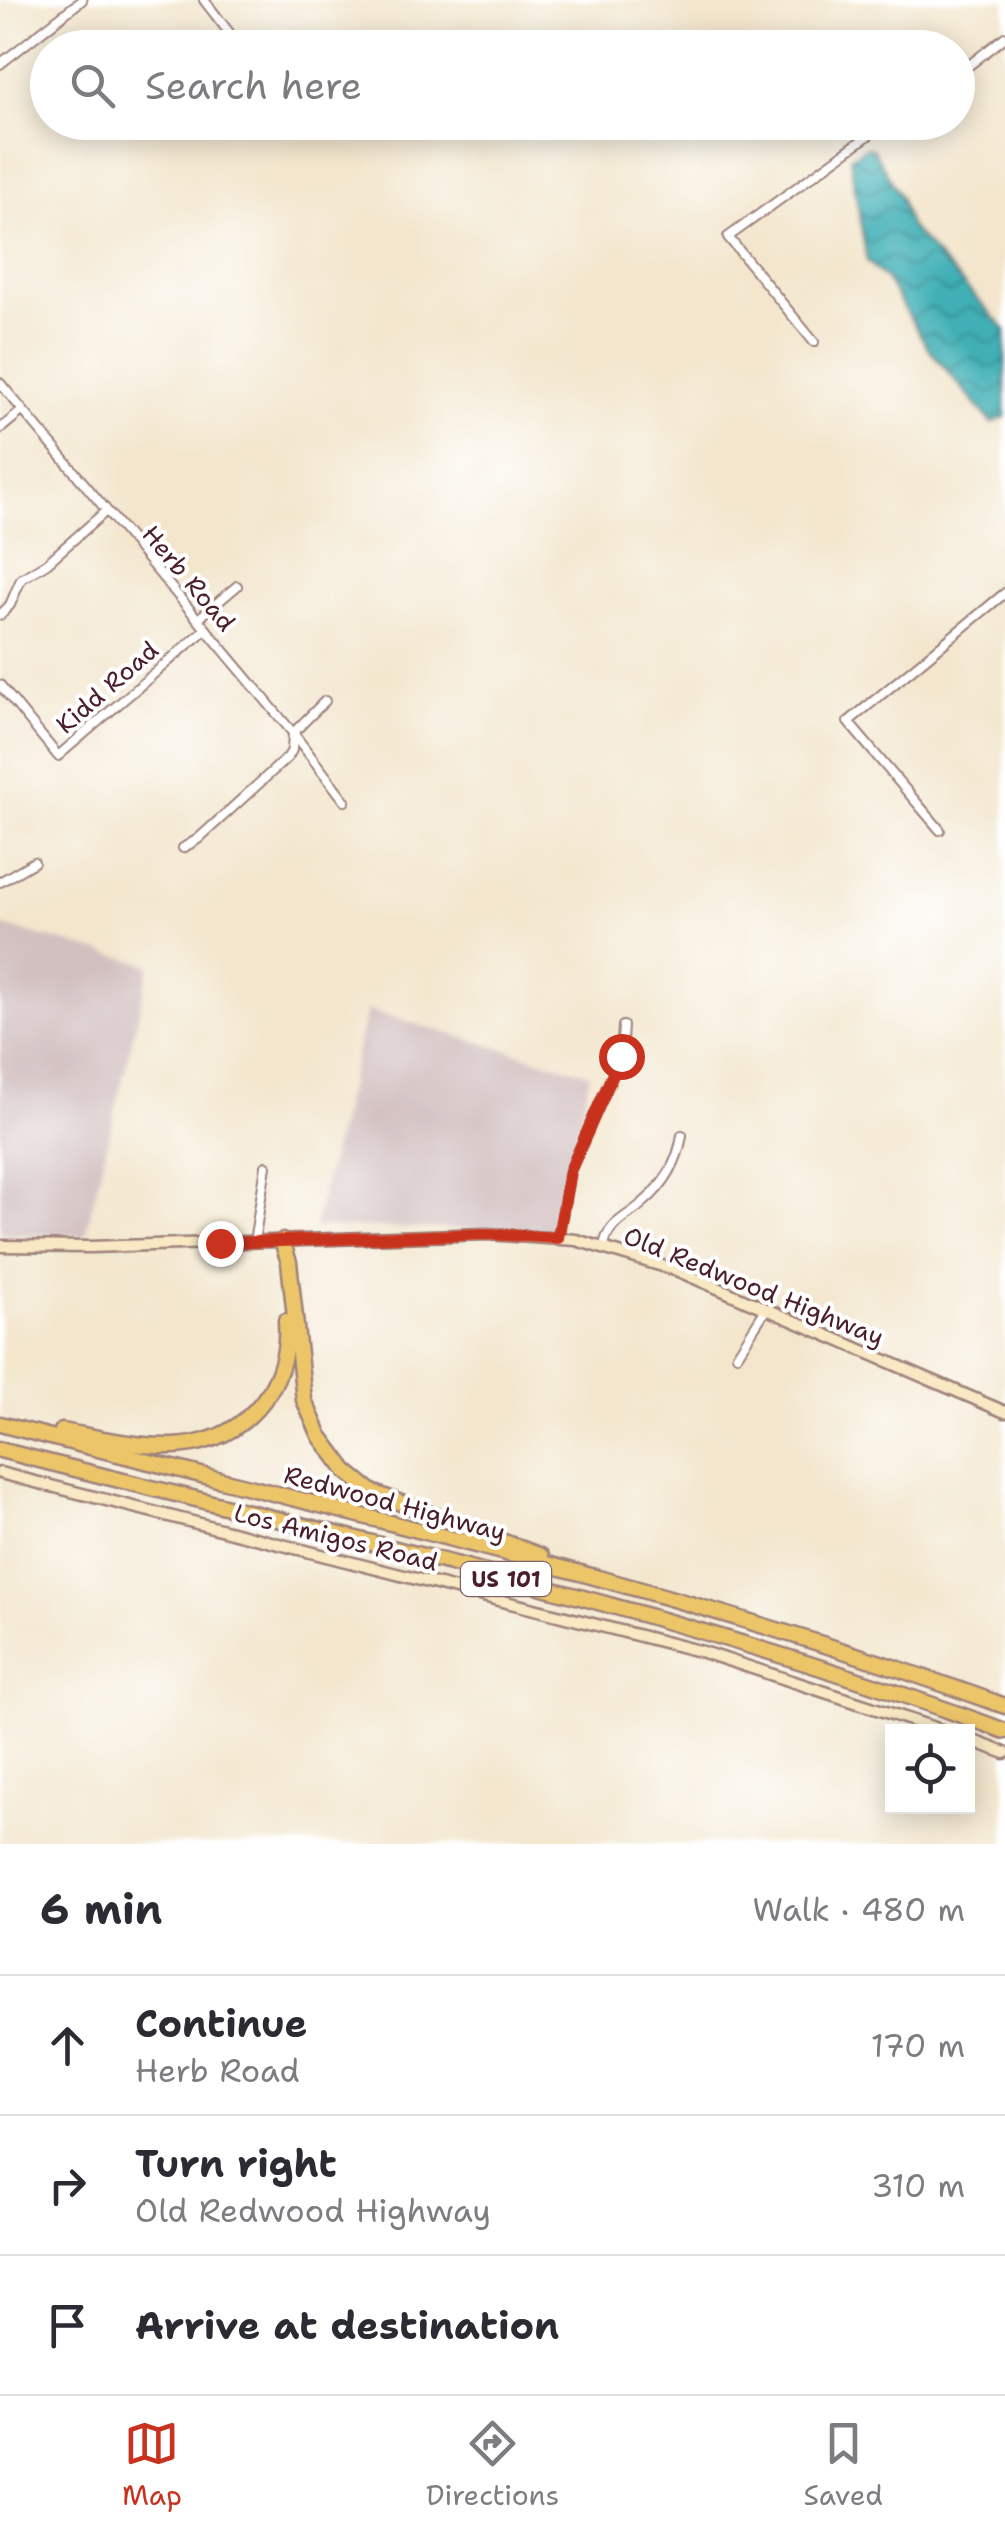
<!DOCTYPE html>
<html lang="en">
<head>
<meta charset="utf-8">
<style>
  :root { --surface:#fff; --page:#f7f7f7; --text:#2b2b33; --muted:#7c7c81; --line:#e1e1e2; --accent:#c8321e }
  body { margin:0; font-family:"Shantell Sans",sans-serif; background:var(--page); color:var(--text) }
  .controls { position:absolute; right:30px; bottom:30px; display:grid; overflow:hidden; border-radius:0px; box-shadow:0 5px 25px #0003 }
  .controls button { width:90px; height:90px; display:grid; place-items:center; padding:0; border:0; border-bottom:2px solid var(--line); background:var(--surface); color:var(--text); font:50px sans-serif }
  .stop { position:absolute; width:30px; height:30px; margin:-22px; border:8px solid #c8321e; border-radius:50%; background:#fff }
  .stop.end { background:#c8321e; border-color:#fff; box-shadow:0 2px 10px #0008 }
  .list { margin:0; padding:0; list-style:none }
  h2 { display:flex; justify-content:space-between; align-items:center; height:130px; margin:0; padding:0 40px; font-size:42px }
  h2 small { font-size:32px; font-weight:400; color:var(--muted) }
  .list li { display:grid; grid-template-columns:65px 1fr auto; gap:30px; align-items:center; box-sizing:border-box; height:140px; padding:0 40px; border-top:2px solid var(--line) }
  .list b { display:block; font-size:38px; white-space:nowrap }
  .list p { margin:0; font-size:32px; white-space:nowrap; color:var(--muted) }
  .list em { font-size:32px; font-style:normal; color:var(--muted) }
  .icon { flex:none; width:55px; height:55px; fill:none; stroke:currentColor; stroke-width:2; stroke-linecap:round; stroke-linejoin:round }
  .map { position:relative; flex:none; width:1005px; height:1844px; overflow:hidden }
  .search { position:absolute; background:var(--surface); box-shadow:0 5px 25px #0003; left:30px; right:30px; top:30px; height:110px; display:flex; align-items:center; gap:25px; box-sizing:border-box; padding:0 35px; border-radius:55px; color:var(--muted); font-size:38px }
  .sheet { height:550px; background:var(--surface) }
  nav { display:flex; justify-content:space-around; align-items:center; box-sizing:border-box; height:140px; border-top:2px solid var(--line); background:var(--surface); font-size:28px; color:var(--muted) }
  nav a { display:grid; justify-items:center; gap:5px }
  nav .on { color:var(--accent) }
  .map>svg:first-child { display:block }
  .industrial { fill:#d2bfc0 }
  .water { fill:url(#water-waves); stroke:#446870; stroke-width:2.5 }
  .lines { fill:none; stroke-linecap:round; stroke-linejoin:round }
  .street-casing { stroke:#9e827c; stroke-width:12 }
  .secondary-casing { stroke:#9e827c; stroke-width:15 }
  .highway-casing { stroke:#9e827c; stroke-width:19 }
  .street { stroke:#fff; stroke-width:8 }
  .secondary { stroke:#f8e8c3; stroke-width:10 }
  .highway { stroke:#edc569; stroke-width:14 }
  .route { stroke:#c8321e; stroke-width:12 }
  .labels { text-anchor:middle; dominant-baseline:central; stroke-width:8; stroke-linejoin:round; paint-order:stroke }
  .shield { fill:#fff; stroke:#80626b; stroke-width:2.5 }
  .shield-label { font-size:22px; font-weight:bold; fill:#4a1f2b }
  .street-label { font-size:25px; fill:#4a1f2b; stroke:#fff }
</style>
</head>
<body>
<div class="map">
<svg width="1005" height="1844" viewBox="0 0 1005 1844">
  <defs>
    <pattern id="water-waves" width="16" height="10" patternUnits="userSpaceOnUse" patternTransform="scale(2.5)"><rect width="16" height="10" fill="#3fb0b6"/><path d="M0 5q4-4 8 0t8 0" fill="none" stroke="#378f94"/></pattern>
  </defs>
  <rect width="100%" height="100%" fill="#fff"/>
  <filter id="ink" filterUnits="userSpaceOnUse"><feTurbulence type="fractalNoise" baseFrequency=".01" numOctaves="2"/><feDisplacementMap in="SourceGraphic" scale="20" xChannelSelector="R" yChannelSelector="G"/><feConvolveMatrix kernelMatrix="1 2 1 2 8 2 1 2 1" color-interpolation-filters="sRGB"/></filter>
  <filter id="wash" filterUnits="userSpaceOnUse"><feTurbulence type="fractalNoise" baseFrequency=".0048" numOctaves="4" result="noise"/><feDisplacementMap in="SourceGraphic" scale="40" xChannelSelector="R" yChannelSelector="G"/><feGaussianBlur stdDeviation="2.25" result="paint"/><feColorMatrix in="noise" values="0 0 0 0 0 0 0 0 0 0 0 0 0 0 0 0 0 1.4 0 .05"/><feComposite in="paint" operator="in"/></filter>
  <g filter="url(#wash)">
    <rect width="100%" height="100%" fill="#f3e6cd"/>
    <g class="industrial">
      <polygon points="0,925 150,965 85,1236 0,1234"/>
      <polygon points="367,1010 590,1074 554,1233 501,1229 314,1227"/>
    </g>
    <polygon class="water" points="866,147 873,149 900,197 909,226 1005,329 1005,417 992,423 929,349 886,279 867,261 850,158"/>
  </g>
  <g filter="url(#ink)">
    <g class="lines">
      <g class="street-casing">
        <g id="street">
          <polyline points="204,0 241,48"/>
          <polyline points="0,64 82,0"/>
          <polyline points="958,74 1005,37"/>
          <polyline points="814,342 728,237 887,122"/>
          <polyline points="0,383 293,733 345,801"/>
          <polyline points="0,429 22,411"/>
          <polyline points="0,615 10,605 21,579 47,563 106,511"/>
          <polyline points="198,619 237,586"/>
          <polyline points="0,685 58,756 206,629"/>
          <polyline points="940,830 848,722 1005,593"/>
          <polyline points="183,848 198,839 288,757 292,750 293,733 325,701"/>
          <polyline points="0,882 34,862"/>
          <polyline points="558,1238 570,1171 621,1056 623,1026"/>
          <polyline points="254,1242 266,1166"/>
          <path d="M604,1247C607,1222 627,1218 644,1202C665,1184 678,1162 682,1135"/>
          <polyline points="737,1355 766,1309"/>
        </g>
      </g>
      <g class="secondary-casing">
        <g id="secondary">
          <polyline points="0,1246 90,1247 487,1234 576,1240 676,1270 1005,1412"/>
          <polyline points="0,1473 703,1652 947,1732"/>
          <polyline points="968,1739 1005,1753"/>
        </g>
      </g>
      <g class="highway-casing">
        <g id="highway">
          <polyline points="282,1241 289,1262 304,1400 320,1436 346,1471 372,1492 541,1556"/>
          <path d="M0,1424C337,1511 678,1587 1005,1706"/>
          <path d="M62,1431C134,1444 211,1468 263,1401C281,1378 288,1350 286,1321"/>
          <path d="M0,1450C337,1536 679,1610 1005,1731"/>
        </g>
      </g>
      <use href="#street" class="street"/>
      <use href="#secondary" class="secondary"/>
      <use href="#highway" class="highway"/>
    </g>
  </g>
  <g class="lines" filter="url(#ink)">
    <polyline class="route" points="220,1243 487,1234 558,1238 570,1171 621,1056"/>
  </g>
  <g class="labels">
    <rect class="shield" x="461" y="1562" width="90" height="34" rx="8"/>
    <g class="shield-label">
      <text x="506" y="1579">US 101</text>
    </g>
    <g class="street-label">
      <text transform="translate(189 578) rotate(50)">Herb Road</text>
      <text transform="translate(107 687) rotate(-41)">Kidd Road</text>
      <text transform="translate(754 1286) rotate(22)">Old Redwood Highway</text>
      <text transform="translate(395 1503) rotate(15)">Redwood Highway</text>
      <text transform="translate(336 1537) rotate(14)">Los Amigos Road</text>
    </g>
  </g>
</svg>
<div class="controls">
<button><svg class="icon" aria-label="locate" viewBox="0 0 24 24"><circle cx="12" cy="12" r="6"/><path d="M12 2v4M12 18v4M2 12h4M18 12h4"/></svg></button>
</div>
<div class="stop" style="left:621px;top:1056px"></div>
<div class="stop end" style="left:220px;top:1243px"></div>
<div class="search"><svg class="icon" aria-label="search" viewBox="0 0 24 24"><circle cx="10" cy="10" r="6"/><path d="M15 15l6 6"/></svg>Search here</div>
</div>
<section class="sheet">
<h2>6 min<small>Walk · 480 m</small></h2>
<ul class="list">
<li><svg class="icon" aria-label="ahead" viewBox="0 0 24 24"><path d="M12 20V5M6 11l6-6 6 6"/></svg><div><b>Continue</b><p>Herb Road</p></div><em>170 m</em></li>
<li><svg class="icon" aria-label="right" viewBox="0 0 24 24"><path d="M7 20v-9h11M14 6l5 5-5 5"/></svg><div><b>Turn right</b><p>Old Redwood Highway</p></div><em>310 m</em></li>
<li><svg class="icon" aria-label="arrive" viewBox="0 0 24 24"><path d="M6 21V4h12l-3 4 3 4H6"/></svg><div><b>Arrive at destination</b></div></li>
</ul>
</section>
<nav>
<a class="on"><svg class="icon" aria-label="map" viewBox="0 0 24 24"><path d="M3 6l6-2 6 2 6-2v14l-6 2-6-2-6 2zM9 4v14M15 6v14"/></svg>Map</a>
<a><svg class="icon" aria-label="directions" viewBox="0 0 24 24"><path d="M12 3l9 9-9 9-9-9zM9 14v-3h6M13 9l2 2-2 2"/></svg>Directions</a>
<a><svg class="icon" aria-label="saved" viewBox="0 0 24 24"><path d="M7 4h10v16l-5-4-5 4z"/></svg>Saved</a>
</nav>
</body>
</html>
